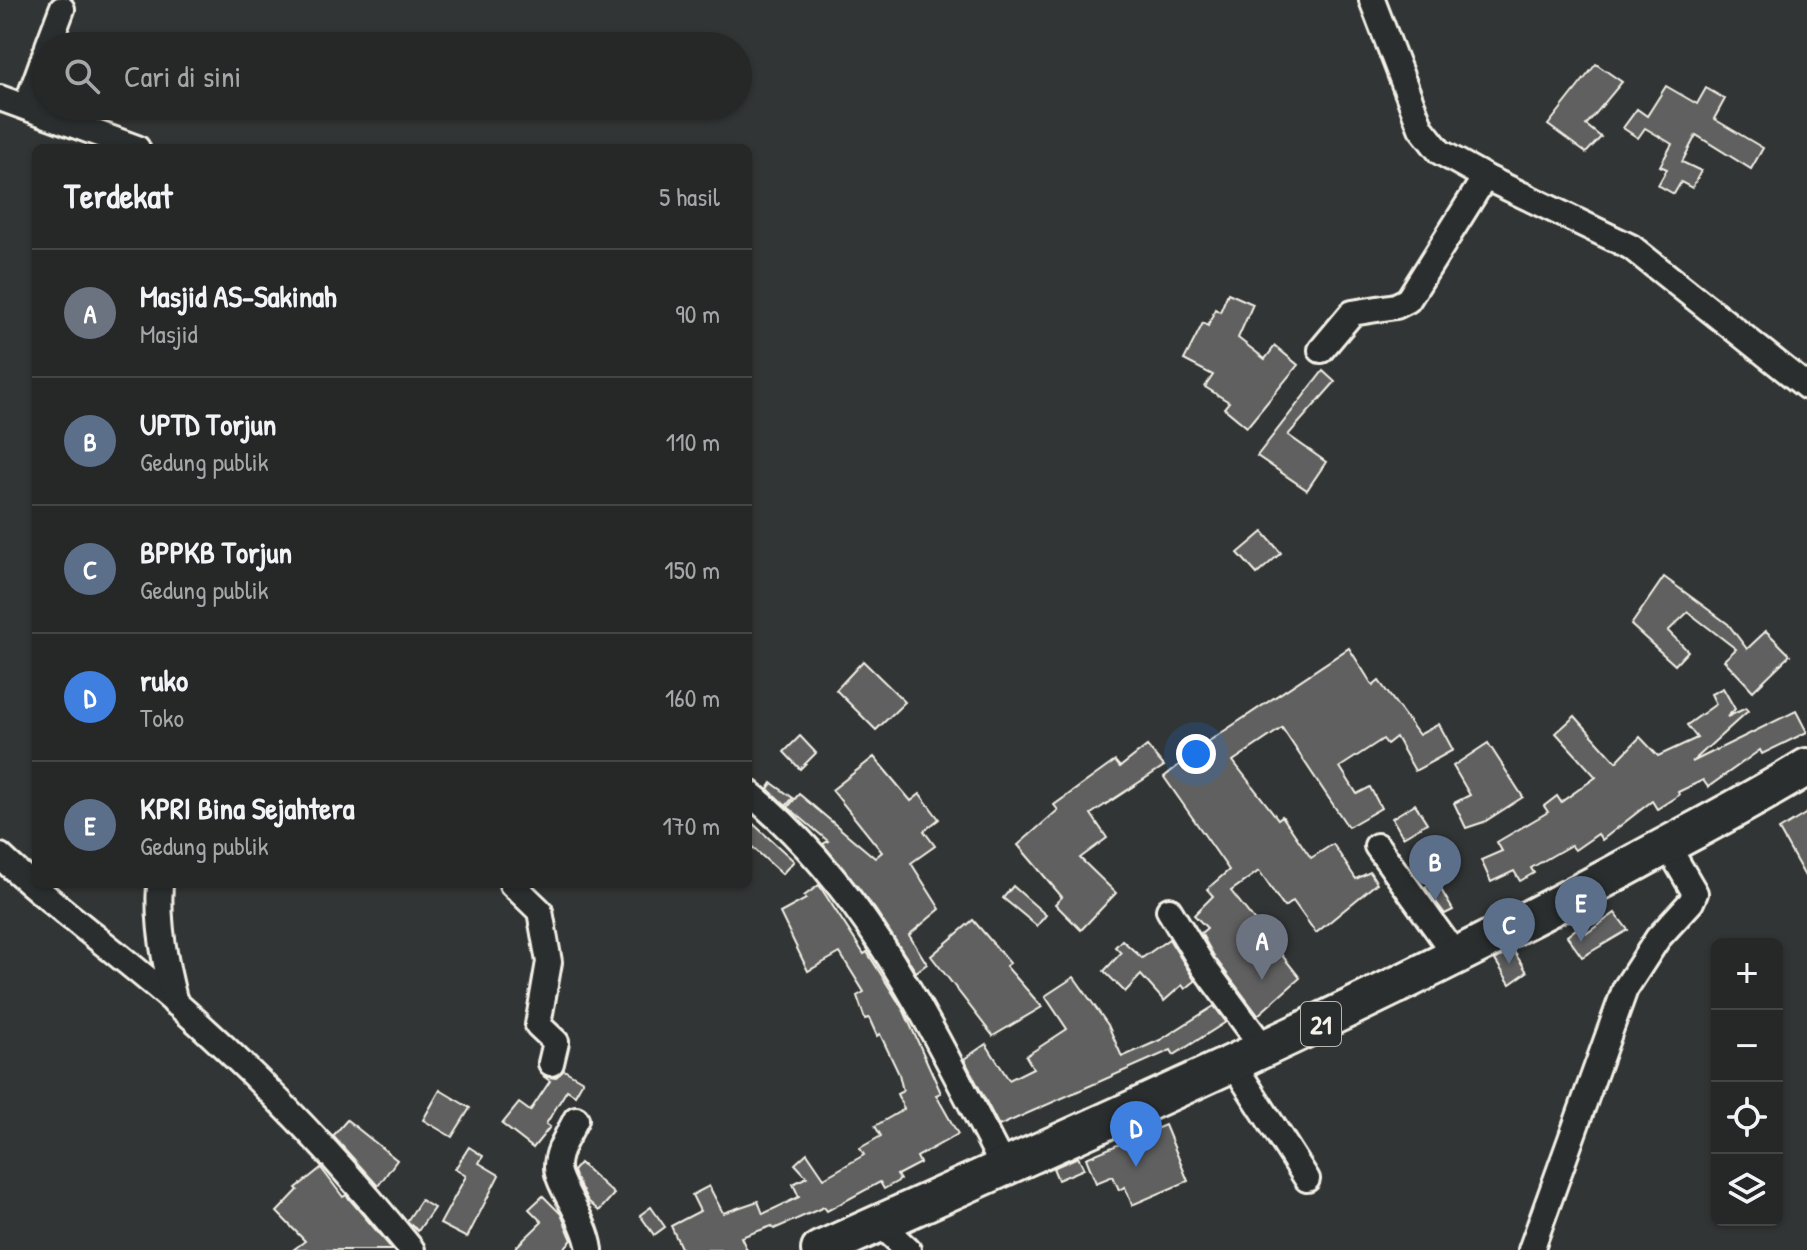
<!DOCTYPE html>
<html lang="id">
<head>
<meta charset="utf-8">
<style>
  :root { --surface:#262828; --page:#2e3030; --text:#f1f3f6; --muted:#a4a6a8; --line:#424445; --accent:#db2777 }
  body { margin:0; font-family:"Patrick Hand",sans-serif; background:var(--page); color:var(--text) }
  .controls { position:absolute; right:24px; bottom:24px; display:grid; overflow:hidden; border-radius:12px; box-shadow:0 2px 6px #0004 }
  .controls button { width:72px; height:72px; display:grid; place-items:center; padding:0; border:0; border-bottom:2px solid var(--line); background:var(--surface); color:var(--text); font:40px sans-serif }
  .you { position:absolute; left:1196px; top:754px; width:28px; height:28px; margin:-20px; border:6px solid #fff; border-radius:50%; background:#1a73e8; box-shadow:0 0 0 12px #1a73e833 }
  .badge { display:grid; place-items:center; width:52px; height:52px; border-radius:50%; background:var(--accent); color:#fff; font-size:26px; font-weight:700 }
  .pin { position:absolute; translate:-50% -66px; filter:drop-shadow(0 2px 4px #0008) }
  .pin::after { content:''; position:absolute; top:42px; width:28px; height:24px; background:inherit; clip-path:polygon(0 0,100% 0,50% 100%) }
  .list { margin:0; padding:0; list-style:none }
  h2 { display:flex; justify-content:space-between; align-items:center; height:104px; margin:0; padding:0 32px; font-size:34px }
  h2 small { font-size:26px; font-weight:400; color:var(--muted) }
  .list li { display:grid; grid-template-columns:52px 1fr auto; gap:24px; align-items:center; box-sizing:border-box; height:128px; padding:0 32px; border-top:2px solid var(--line) }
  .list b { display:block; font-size:30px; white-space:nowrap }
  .list p { margin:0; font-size:26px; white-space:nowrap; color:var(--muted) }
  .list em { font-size:26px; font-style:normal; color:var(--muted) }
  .icon { flex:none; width:44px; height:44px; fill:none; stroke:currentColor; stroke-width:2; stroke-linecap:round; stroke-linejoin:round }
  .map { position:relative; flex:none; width:1807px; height:1250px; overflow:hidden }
  .search { position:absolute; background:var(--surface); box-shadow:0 2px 6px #0004; left:32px; top:32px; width:720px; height:88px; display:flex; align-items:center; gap:20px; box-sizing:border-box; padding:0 28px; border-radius:44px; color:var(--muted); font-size:30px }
  .panel { position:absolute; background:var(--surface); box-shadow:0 2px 6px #0004; left:32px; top:144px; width:720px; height:744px; border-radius:12px }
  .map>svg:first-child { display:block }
  .building { fill:#5f605f; stroke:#f4f1e8; stroke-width:2 }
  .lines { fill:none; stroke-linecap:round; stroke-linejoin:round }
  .minor-casing { stroke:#f4f1e8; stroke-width:30 }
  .highway-casing { stroke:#f4f1e8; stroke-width:42 }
  .minor { stroke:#2a2d2e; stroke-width:24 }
  .highway { stroke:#2a2d2e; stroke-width:36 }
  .labels { text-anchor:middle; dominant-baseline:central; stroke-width:8; stroke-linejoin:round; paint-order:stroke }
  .shield { fill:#2a2d2e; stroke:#b7b6b0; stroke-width:2 }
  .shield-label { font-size:26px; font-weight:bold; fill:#f4f1e8 }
</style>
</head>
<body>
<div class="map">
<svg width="1807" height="1250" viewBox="0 0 1807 1250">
  <rect width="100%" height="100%" fill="#323535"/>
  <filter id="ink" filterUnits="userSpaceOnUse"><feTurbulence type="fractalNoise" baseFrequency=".0125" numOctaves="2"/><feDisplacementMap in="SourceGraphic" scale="16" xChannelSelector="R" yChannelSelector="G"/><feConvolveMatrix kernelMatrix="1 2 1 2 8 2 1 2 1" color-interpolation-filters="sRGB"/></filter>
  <g filter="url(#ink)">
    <g class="building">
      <polygon points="1596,64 1622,82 1586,125 1601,137 1586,153 1548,125"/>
      <polygon points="1666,86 1697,104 1706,88 1725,99 1714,119 1763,148 1751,169 1696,135 1682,162 1701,171 1692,188 1681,182 1674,194 1658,185 1667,169 1660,166 1672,144 1645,128 1638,138 1623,128 1637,109 1647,116"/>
      <polygon points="1228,293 1253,304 1238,338 1265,359 1275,346 1298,365 1247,427 1224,408 1229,402 1205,387 1213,375 1184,360 1203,323 1208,326 1215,309 1220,312"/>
      <polygon points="1323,371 1335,382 1288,435 1326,462 1307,490 1257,456"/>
      <polygon points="1263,532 1281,553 1257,574 1238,553"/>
      <polygon points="1664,577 1728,624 1747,649 1766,631 1790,655 1753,691 1724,660 1736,649 1688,612 1668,631 1688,651 1675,665 1631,625"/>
      <polygon points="1349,648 1373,686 1379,681 1419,735 1439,724 1453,750 1415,771 1396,737 1387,744 1383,739 1340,767 1357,794 1370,787 1381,808 1348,827 1282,728 1233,761 1278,819 1282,816 1311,858 1333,844 1356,879 1370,872 1377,883 1316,933 1293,901 1284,907 1259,871 1231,891 1300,978 1258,1015 1215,958 1201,933 1207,928 1194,915 1213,896 1207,889 1229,870 1164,777 1206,743"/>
      <polygon points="863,661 905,702 876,730 836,690"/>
      <polygon points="1723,688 1735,709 1727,717 1746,708 1748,711 1692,762 1796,711 1807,732 1762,754 1760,750 1708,787 1703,780 1678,792 1679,795 1657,809 1652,801 1602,840 1598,834 1575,850 1571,845 1531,868 1534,873 1520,881 1514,871 1491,882 1481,860 1502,851 1497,842 1548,812 1544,806 1557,796 1561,802 1596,777 1556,733 1575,716 1616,762 1640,737 1658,756 1697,738 1687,725 1716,704 1711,694"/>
      <polygon points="800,736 816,753 800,769 784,752"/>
      <polygon points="1488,743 1523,797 1484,822 1466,828 1454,803 1470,795 1453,766"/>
      <polygon points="1147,746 1164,766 1091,814 1107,838 1080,858 1116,893 1081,930 1055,904 1062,897 1018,845 1058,810 1054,805 1115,761 1120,767"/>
      <polygon points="874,757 911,801 920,794 939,819 924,831 935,846 911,863 940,909 909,935 927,964 916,972 875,909 823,844 828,841 788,807 799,794 875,858 882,852 832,790"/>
      <polygon points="772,783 793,798 786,806 768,789"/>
      <polygon points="1415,804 1427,823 1403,837 1392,818"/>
      <polygon points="1807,813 1807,880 1779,830"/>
      <polygon points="748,819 794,861 782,874 748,843"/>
      <polygon points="1436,881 1453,910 1445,914 1425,887"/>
      <polygon points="819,885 864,954 867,952 904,1011 941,1093 936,1095 958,1134 917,1157 920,1163 897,1175 900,1180 884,1189 880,1182 827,1211 824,1207 774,1229 772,1226 741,1237 747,1250 682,1250 671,1226 700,1211 692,1195 709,1186 723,1213 758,1201 763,1214 799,1197 793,1184 807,1177 795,1164 807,1153 824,1178 864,1155 860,1148 881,1136 875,1126 904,1109 897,1094 903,1091 899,1074 880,1034 877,1036 869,1018 865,1019 857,996 864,992 840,953 808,971 780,913 806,899 804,896"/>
      <polygon points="1013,886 1046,915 1037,926 1003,898"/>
      <polygon points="1615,913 1628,930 1582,957 1567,936 1581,925 1587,933"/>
      <polygon points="973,920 1010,963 1006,966 1042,1007 993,1036 931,956"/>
      <polygon points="1169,939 1195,981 1185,989 1182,985 1164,1001 1141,975 1125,992 1104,971 1121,953 1115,947 1122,940 1142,958"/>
      <polygon points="1513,950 1527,972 1510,984 1495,960"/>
      <polygon points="1074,977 1108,1025 1122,1057 1160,1040 1214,1006 1226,1022 1174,1055 1171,1050 999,1126 964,1059 986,1044 1009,1080 1033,1068 1026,1056 1067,1029 1045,996"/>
      <polygon points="564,1070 583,1081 575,1095 567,1090 546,1124 550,1127 533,1148 502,1124 519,1103 530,1111 550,1081 543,1076 555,1078"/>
      <polygon points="440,1090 470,1108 452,1137 423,1120"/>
      <polygon points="347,1120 397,1160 378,1186 333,1136"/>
      <polygon points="1165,1125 1188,1181 1132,1205 1125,1187 1119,1190 1113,1176 1096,1183 1086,1158"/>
      <polygon points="469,1147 483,1156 479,1163 499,1175 467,1238 440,1224 466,1176 455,1169"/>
      <polygon points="1078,1157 1084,1169 1058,1180 1053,1168"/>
      <polygon points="580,1163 614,1194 599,1211 588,1201 575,1177 573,1171"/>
      <polygon points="321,1168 343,1197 346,1195 393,1250 293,1250 305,1241 277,1212 298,1190 296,1188"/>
      <polygon points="543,1196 561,1214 572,1240 562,1250 513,1250 542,1222 529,1209"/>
      <polygon points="421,1200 434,1208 418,1231 407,1221"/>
      <polygon points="651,1207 665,1227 654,1235 640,1215"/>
    </g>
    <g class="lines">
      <g class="minor-casing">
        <g id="minor">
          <polyline points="48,46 62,9"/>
          <polyline points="0,98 137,148"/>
          <polyline points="26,107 46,52"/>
          <polyline points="1485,177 1631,247 1807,387"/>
          <polyline points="1321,350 1352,313 1396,306 1408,300 1485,177 1440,152 1421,128 1372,0"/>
          <path d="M748,792C868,889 933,1032 1003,1166"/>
          <polyline points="1377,846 1456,956"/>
          <path d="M0,856C56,909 119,953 177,1004C263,1080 340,1161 412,1250"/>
          <path d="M160,884C157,925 165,963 175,1003"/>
          <polyline points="512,884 540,911 549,962 538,1025 556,1042 551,1063"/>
          <polyline points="1169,910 1203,966 1265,1050"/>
          <polyline points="1234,1065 1307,1179"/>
          <path d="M576,1119C569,1134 557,1150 557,1167C557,1185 586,1219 590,1250"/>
          <polyline points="879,1223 908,1250"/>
          <polyline points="1531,1250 1625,989 1658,938 1691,902 1695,893 1667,845"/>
        </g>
      </g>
      <g class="highway-casing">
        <path id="highway" d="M820,1250C1095,1126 1372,1006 1638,861C1695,830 1752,801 1807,767"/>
      </g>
      <use href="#minor" class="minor"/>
      <use href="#highway" class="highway"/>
    </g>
  </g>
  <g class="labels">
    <rect class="shield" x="1301" y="1002" width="40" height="44" rx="6"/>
    <g class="shield-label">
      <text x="1321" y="1024">21</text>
    </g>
  </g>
</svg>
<div class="controls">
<button>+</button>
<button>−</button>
<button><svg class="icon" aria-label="locate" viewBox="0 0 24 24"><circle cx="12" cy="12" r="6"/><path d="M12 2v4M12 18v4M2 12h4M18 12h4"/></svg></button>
<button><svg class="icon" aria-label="layers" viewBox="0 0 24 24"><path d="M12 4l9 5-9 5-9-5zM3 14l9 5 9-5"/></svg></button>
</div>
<div class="you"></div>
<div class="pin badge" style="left:1262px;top:980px;background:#6b7280">A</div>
<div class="pin badge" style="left:1435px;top:901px;background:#5c6f8a">B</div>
<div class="pin badge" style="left:1509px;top:964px;background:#5c6f8a">C</div>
<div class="pin badge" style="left:1136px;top:1167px;background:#3f7fe0">D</div>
<div class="pin badge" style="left:1581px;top:942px;background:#5c6f8a">E</div>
<div class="search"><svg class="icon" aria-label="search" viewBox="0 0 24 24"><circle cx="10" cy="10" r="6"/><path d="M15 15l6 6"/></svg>Cari di sini</div>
<section class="panel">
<h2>Terdekat<small>5 hasil</small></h2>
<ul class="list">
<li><span class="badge" style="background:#6b7280">A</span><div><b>Masjid AS-Sakinah</b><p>Masjid</p></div><em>90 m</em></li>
<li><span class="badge" style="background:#5c6f8a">B</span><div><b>UPTD Torjun</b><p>Gedung publik</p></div><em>110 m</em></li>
<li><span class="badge" style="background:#5c6f8a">C</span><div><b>BPPKB Torjun</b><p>Gedung publik</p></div><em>150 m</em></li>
<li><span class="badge" style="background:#3f7fe0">D</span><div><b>ruko</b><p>Toko</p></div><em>160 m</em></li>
<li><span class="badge" style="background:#5c6f8a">E</span><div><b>KPRI Bina Sejahtera</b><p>Gedung publik</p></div><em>170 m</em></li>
</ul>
</section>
</div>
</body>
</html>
